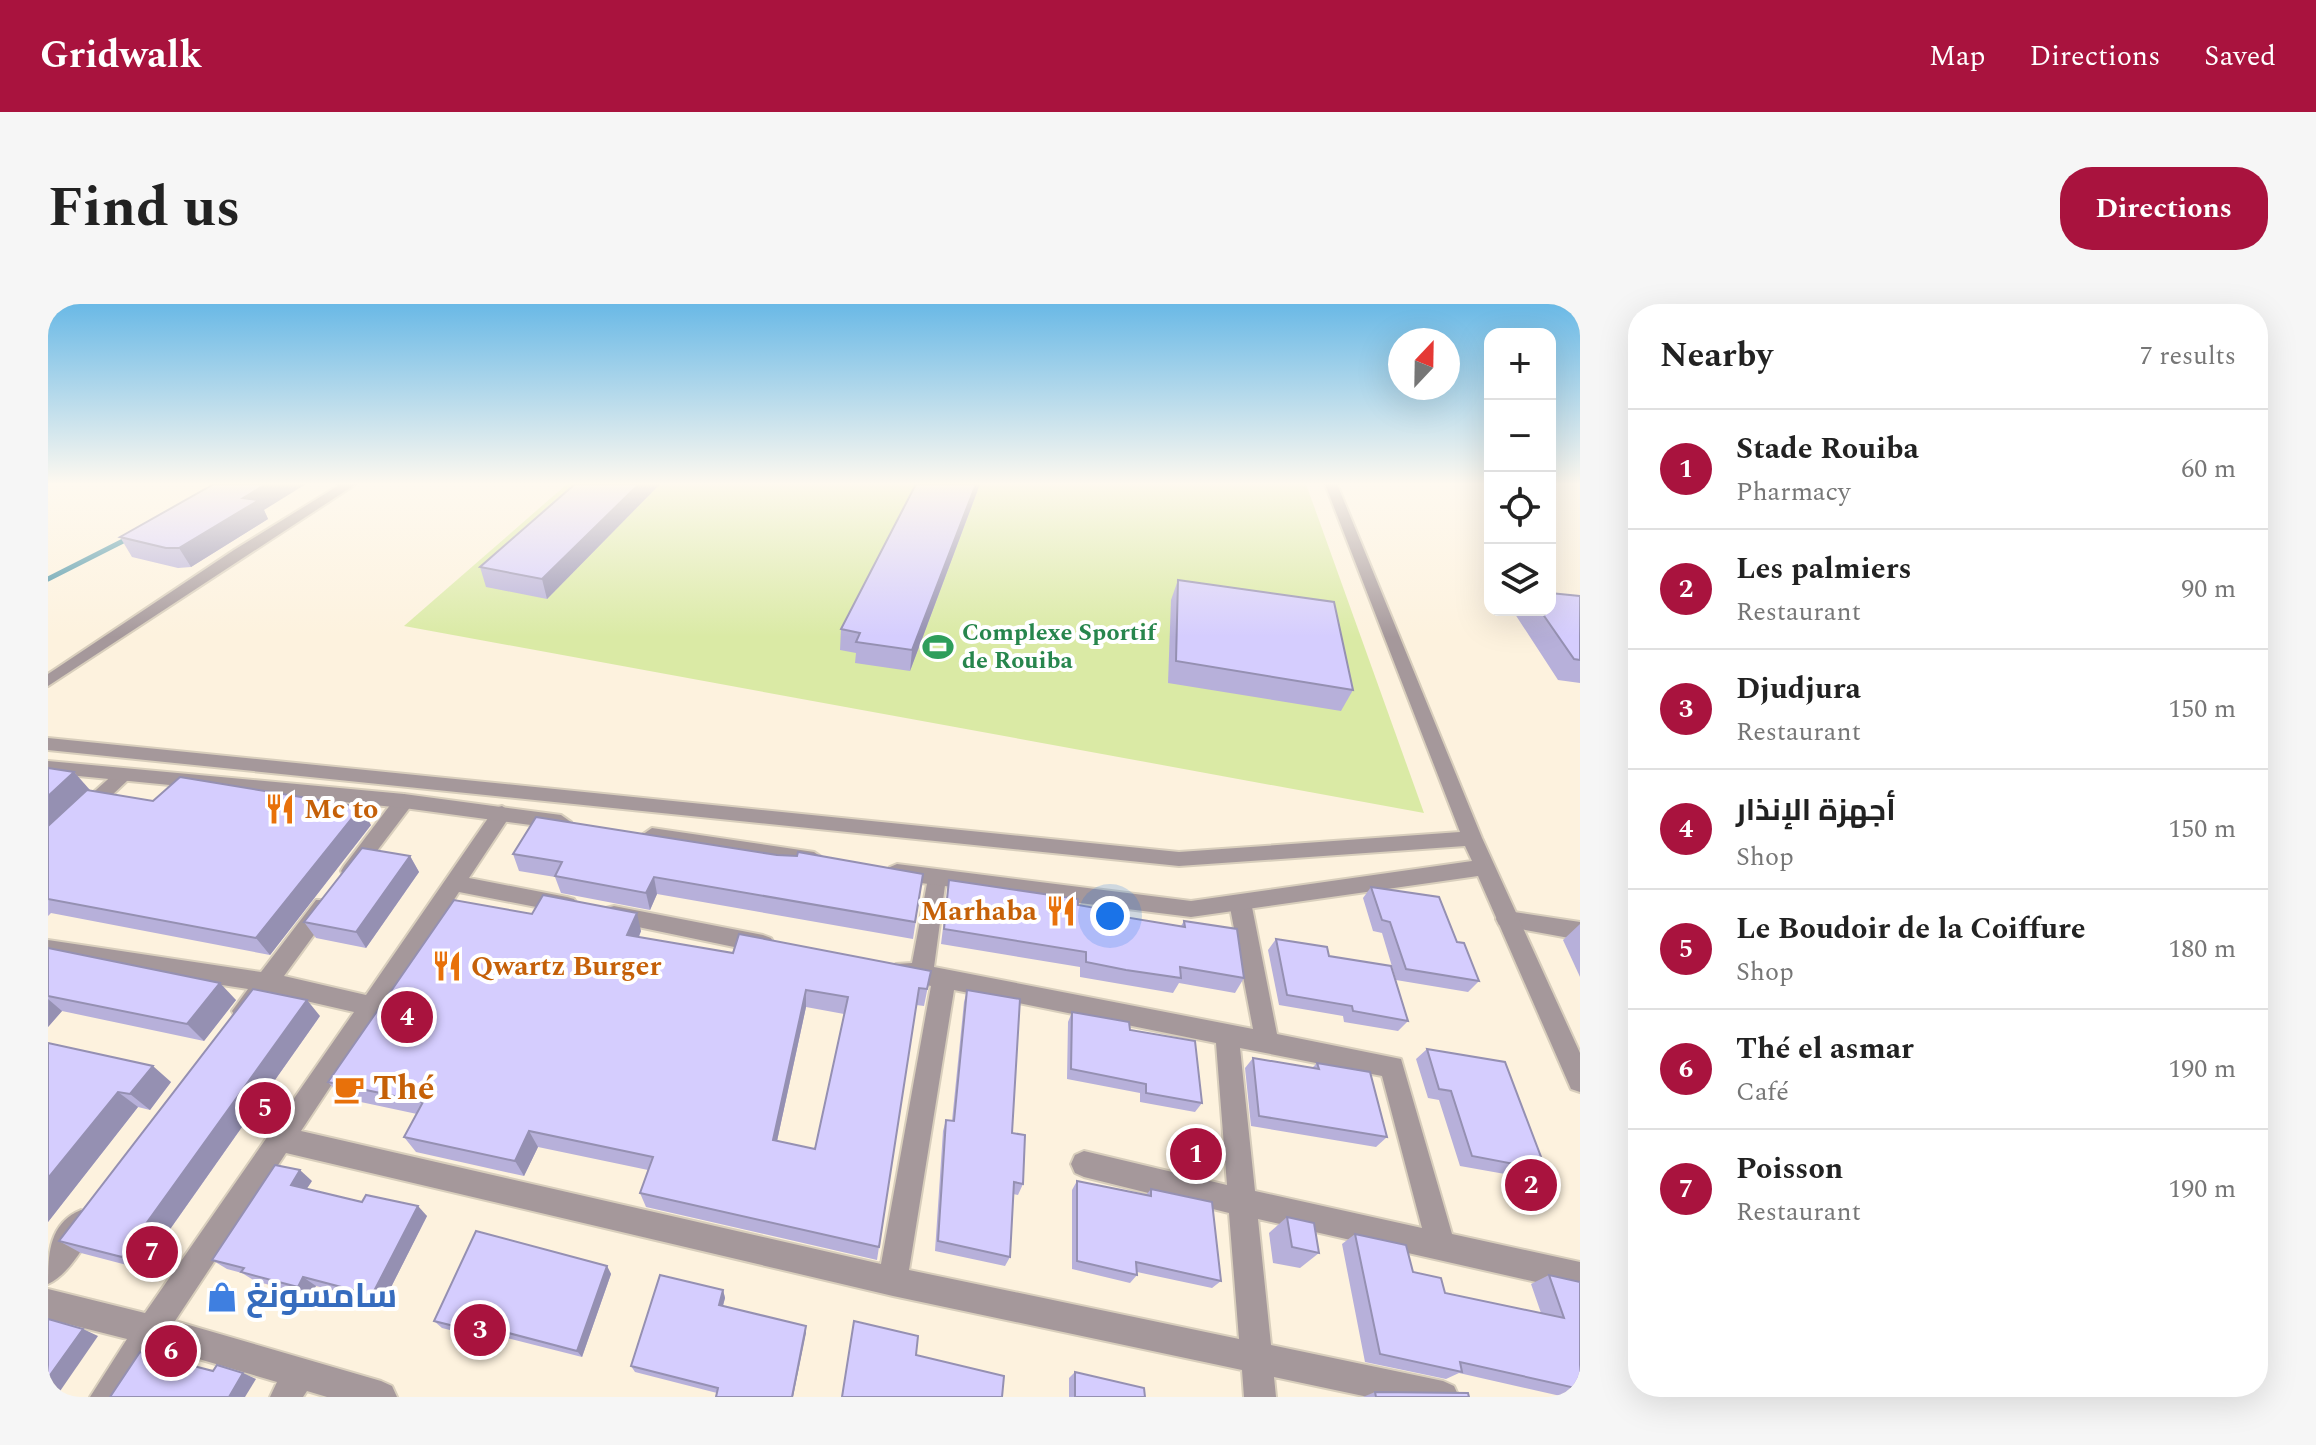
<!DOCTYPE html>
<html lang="en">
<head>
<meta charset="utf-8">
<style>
  :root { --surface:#fff; --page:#f6f6f6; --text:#222; --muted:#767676; --line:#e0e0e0; --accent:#a9133e }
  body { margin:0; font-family:Spectral,Cairo,serif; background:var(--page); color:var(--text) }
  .controls { position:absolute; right:24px; top:24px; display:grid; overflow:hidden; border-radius:16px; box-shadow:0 8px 32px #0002 }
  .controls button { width:72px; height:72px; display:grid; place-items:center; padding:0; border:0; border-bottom:2px solid var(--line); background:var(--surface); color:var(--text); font:40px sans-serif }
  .compass { position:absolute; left:1340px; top:24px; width:72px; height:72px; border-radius:50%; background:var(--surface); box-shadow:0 8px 32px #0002; rotate:22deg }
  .you { position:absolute; left:1062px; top:612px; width:28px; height:28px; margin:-20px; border:6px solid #fff; border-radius:50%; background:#1a73e8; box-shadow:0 0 0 12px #1a73e833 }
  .badge { display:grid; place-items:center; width:52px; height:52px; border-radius:50%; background:var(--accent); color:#fff; font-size:26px; font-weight:700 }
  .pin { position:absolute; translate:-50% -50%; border:4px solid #fff; box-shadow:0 2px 8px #0006 }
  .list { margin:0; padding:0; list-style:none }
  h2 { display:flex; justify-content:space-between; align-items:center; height:104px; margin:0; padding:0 32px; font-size:34px }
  h2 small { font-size:26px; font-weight:400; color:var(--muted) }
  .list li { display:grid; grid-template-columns:52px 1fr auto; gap:24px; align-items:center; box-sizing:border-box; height:120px; padding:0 32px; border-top:2px solid var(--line) }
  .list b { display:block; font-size:30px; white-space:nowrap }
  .list p { margin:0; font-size:26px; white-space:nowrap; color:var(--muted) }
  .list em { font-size:26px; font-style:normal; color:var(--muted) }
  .icon { flex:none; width:44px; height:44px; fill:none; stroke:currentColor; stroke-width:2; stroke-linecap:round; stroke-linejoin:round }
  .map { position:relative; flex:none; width:1532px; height:1093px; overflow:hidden; border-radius:32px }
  header { display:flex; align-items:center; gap:48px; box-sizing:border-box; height:112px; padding:0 40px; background:var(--accent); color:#fff }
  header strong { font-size:38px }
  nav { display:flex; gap:44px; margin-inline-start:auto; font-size:28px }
  .intro { display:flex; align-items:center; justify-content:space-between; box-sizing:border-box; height:192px; padding:0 48px }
  h1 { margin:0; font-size:56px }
  .button { padding:20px 36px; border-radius:32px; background:var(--accent); color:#fff; font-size:28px; font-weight:700 }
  main { display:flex; gap:48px; padding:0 48px }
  aside { flex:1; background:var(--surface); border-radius:32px; box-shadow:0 8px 32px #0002 }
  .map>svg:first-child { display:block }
  .green { fill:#daeaa5 }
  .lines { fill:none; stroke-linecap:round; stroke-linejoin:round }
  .stream { stroke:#3e8ca2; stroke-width:5 }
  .minor-casing { stroke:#d8cebc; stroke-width:4 }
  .tertiary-casing { stroke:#d8cebc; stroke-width:4 }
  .minor { fill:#a5989b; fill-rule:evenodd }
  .tertiary { fill:#a5989b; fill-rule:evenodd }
  .wall { fill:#b7b0da; fill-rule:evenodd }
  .shaded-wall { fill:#9590b2 }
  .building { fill:#d5cdfe; stroke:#9590b2; stroke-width:2; fill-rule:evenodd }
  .labels { text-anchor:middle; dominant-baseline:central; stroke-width:8; stroke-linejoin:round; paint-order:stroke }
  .far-leisure-label { font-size:24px; font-weight:bold; fill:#27864d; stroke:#fff; text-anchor:start }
  .food-label { font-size:28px; font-weight:bold; fill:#c56008; stroke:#fff; text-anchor:start }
  .near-food-label { font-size:34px; font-weight:bold; fill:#c56008; stroke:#fff; text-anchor:start }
  .near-shop-label { font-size:34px; font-weight:bold; fill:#366cbe; stroke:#fff; text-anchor:start }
</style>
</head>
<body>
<header>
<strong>Gridwalk</strong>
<nav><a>Map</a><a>Directions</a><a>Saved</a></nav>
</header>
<div class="intro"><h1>Find us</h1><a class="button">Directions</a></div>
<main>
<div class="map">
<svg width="1532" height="1093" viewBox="0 0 1532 1093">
  <rect width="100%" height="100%" fill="#fdf2de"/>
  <polygon class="green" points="519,180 1258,180 1376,509 356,322"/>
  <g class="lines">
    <polyline class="stream" points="0,275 81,234"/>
    <g class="minor-casing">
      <g id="minor">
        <polygon points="293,180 308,180 0,382 0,370 186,246"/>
        <polygon points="74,466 80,468 83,472 80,476 7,545 0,547 0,529 68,468"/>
        <polygon points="356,490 365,497 363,502 310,572 296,572 293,567 296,562 349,492"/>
        <path d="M454,502L464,509L421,574L519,593L526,595L530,601L526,607L519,609L411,588L337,701L334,710L329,712L253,827L833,960L883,682L848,674L845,667L848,660L864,659L881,569H895L898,574L886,663L1205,725L1181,598L1185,592H1199L1203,598L1229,730L1353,755L1404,930L1532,958V988L1210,915L1223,1041L1395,1077L1406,1082L1411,1093H1320L1226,1073L1228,1093H1196L1194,1066L845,992L238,849L127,1017L333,1077L344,1082L349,1093H279L259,1087L255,1093H222L229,1078L110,1043L77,1093H42L79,1035L0,1015V985L97,1009L306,708L223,689C214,702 206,721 188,714L184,707L200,685L0,654V636L213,668L268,596H284L287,602L236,672L318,691L447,504ZM906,686L1168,739L1179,881L1036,847L1027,851L1023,860L1027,869L1036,873L1181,909L1191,1035L861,966ZM1192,744L1334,772L1374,924L1207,887Z"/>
        <polygon points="566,602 715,631 723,634 726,640 723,646 715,649 566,618 558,616 555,610 558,604"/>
        <polygon points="1459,607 1532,618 1532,636 1451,621 1448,615 1451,609"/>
        <path d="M33,906L43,910L47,920C39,940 20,971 0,980C0,950 1,919 33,906Z"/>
      </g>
    </g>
    <g class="tertiary-casing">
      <g id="tertiary">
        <polygon points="1277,180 1289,180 1434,534 1532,749 1532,788 1523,785 1430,572 1143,613 849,576 842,573 839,568 842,563 849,560 1143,597 1424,557 1417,542 1131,562 0,446 0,434 1131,548 1412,528"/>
        <polygon points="0,457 356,490 513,511 523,518 513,525 356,504 0,469"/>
        <polygon points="604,524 766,548 776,555 766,562 597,536 594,531"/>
      </g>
    </g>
    <use href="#minor" class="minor"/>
    <use href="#tertiary" class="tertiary"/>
  </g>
  <g class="wall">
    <polygon points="527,180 612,180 499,295 438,283 432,263"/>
    <polygon points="932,180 862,367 807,359 808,349 792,346 793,325"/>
    <polygon points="216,206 220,215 143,263 130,264 84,253 72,233"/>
    <polygon points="1130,276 1305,386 1293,407 1120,379 1123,296"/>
    <polygon points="1532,292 1532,379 1510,376 1465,307 1502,306"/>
    <polygon points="0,464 26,468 41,486 105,497 323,521 222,651 3,609 0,612"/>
    <polygon points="465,550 729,551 875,570 865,635 609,590 602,606 513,589 507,573 471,567"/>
    <polygon points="362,552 371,568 318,644 268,634 256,618"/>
    <polygon points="901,576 1030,601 1076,613 1133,622 1136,617 1196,674 1187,689 1131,679 1125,689 1032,673 1032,663 893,640"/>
    <polygon points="1323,583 1409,638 1431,677 1420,688 1348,676 1334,629 1325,627 1315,594"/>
    <path d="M484,610L593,627L591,633L685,649L883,667L876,702L868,701L829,956L598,903L592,889L600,866L490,843L476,872L368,848L356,833L369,810L294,794L280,778ZM758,703L796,710L767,845L729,837Z"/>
    <polygon points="1532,620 1532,673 1515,636"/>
    <polygon points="1228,635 1281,652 1360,717 1350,727 1296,718 1295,712 1231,701 1220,646"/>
    <polygon points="0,644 188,696 156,737 14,707 0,723"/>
    <polygon points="919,686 964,829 975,880 970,891 965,890 962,953 957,962 887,947 895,827 898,816 904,817 916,698"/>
    <polygon points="1024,708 1082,726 1154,799 1147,808 1092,798 1092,789 1019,775 1020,718"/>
    <polygon points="272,712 94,965 33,949 11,937"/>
    <polygon points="0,739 123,778 102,806 90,803 0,918"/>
    <polygon points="1379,745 1498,866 1485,875 1412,862 1391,796 1380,794 1368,755"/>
    <polygon points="1205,754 1264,764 1269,759 1339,833 1328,843 1203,822 1197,764"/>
    <polygon points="264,877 258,885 379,912 335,999 268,982 262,992 207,977 194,969 179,965 164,956"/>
    <polygon points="1029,877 1098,891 1103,885 1173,977 1164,984 1089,968 1089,971 1082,979 1024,965 1024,886"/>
    <polygon points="1239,913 1271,949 1252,964 1225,959 1221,929"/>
    <polygon points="1307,930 1397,989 1493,1009 1483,980 1501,971 1532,978 1532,1093 1517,1093 1411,1069 1398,1075 1317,1058 1294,940"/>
    <polygon points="559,962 563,970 534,1053 455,1033 453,1039 394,1024 386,1017"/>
    <polygon points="675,986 677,994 675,1002 758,1029 669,1089 587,1068 583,1062"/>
    <polygon points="1027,1068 1097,1093 1021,1093 1021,1074"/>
    <polygon points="1327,1088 1421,1093 1315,1093"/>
  </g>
  <g class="shaded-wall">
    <polygon points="218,180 258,180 216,206 220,215 143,263 131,244 195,194"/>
    <polygon points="591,180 612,180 499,295 494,275"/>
    <polygon points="928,180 932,180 862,367 864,346"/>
    <polygon points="26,468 42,486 0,525 0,492"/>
    <polygon points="313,503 323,521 222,651 208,634"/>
    <polygon points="362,552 371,568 318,644 308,628"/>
    <polygon points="606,573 609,590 602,606 598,589"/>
    <polygon points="589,609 593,627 584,648 579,631"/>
    <polygon points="172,679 188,696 156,737 139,720"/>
    <polygon points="758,686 758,703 726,851 725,836"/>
    <polygon points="0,695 14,707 0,723"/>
    <polygon points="259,696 272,712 94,965 74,953"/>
    <polygon points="105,762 123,778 102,806 82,790"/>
    <polygon points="70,788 90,803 0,918 0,874"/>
    <polygon points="481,827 490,843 476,872 467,857"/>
    <polygon points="252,866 264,877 254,892 243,881"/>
    <polygon points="370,902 379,912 335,999 324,991"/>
    <polygon points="559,962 563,970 534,1053 529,1047"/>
    <polygon points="255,973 268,982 262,992 250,983"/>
    <polygon points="675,986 677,994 673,1008 671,1001"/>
    <polygon points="758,1022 758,1029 745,1093 744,1093"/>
    <polygon points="35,1025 50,1032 8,1093 0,1093 0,1074"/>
    <polygon points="449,1026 455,1033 453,1039 446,1032"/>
    <polygon points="195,1069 208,1075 197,1093 181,1093"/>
  </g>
  <g class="building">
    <polygon points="166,180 218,180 195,194 211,196 131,244 118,244 72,233"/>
    <polygon points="527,180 591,180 494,275 432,263"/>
    <polygon points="868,180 928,180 864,346 808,338 812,329 793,325"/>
    <polygon points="1130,276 1286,298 1305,386 1128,357"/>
    <polygon points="1502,289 1532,292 1532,356 1526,355 1492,306 1502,306"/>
    <polygon points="0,464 26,468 0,492"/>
    <polygon points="132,473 313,503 208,634 0,595 0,522 39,486 105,497"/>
    <polygon points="488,513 729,551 749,552 750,548 875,570 867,618 606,573 598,589 507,572 514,558 465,550"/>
    <polygon points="314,544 362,552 308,628 256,618"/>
    <polygon points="901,576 1030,595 1030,601 1076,609 1076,613 1137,623 1136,617 1189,625 1196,674 1132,663 1133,674 1078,666 1038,658 1038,648 896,625"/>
    <polygon points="1323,583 1391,593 1409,638 1416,639 1431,677 1358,665 1342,618 1334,616"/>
    <path d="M495,591L589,609L579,631L685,649L691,630L883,667L879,685L871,684L831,943L592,889L605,853L481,827L467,857L356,833L375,798L280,778L406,596L484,610ZM758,686L800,693L767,845L725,836Z"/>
    <polygon points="1228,635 1279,643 1281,652 1343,662 1360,717 1305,707 1304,702 1239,691"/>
    <polygon points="0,644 172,679 139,720 0,692"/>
    <polygon points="205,685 259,696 74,953 11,937"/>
    <polygon points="919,686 972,695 964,829 977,831 975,880 966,878 962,953 890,937 898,816 906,817"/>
    <polygon points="1024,708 1081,718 1082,726 1147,737 1154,799 1098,789 1098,780 1023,765"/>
    <polygon points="0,739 105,762 82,790 70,788 0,874"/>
    <polygon points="1379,745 1457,758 1498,866 1424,852 1403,787 1391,785"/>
    <polygon points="1205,754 1271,765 1269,759 1322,768 1339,833 1211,812"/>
    <polygon points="227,861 252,866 243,881 314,898 318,891 370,902 324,991 255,973 250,983 193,968 196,964 164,956"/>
    <polygon points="1029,877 1103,892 1103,885 1164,898 1173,977 1088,958 1089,971 1029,957"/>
    <polygon points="1239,913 1266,919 1271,949 1244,943"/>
    <polygon points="428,927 559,962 529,1047 449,1026 446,1032 386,1017"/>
    <polygon points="1307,930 1358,941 1365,968 1393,974 1397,989 1516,1014 1501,971 1532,978 1532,1085 1412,1058 1414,1068 1332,1050"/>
    <polygon points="612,971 675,986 671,1001 758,1022 744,1093 668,1093 670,1084 583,1062"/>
    <polygon points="0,1015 35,1025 0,1074"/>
    <polygon points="806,1017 870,1032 868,1051 956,1072 954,1093 794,1093"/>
    <polygon points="92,1048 165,1067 169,1061 195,1069 181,1093 62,1093"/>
    <polygon points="1027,1068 1096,1084 1097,1093 1027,1093"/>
    <polygon points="1327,1088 1420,1089 1421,1093 1328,1093"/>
  </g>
  <linearGradient id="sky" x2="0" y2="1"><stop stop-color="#6ab9e6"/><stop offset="0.54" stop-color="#fef9f0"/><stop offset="1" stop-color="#fef9f0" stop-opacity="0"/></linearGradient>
  <rect width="1532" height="333" fill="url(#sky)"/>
  <defs>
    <g id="stadium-bare" transform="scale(2.4)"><path d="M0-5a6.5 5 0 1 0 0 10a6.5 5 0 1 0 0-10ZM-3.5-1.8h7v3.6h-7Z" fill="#2e9e5b" stroke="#fff" stroke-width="2.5" paint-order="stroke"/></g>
    <g id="restaurant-bare" transform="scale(2.4)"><path d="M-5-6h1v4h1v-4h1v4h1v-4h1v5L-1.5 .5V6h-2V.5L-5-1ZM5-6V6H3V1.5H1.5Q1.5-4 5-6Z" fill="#e8710a" stroke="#fff" stroke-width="2.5" paint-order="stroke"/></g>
    <g id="cafe-bare" transform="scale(2.4)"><path d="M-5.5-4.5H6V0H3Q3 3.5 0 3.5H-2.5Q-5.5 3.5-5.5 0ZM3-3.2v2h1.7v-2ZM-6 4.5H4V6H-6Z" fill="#e8710a" stroke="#fff" stroke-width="2.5" paint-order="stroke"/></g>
    <g id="shop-bare" transform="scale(2.4)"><path d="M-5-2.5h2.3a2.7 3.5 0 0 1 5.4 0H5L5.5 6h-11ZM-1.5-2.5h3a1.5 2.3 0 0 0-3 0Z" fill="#3f7fe0" stroke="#fff" stroke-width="2.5" paint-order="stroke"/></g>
  </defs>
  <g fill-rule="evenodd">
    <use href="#stadium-bare" x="890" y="343"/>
    <use href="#restaurant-bare" x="232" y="505"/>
    <use href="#restaurant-bare" x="1013" y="607"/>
    <use href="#restaurant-bare" x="399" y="662"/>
    <use href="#cafe-bare" x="301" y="785"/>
    <use href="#shop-bare" x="174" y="993"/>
  </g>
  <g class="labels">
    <g class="far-leisure-label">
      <text x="914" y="329">Complexe Sportif<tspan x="914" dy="28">de Rouiba</tspan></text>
    </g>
    <g class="food-label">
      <text x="256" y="505">Mc to</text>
      <text x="989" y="607" text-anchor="end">Marhaba</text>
      <text x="423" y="662">Qwartz Burger</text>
    </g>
    <g class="near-food-label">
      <text x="325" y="785">Thé</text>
    </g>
    <g class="near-shop-label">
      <text x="198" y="993">سامسونغ</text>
    </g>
  </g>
</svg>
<div class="controls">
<button>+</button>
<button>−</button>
<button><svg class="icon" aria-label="locate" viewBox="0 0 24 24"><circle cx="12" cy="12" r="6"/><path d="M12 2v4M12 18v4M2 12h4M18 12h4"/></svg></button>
<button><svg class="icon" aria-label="layers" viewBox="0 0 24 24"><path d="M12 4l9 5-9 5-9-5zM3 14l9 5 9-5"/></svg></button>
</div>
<svg class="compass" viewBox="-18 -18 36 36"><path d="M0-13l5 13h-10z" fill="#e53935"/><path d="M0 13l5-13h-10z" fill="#767676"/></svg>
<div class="you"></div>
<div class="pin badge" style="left:1148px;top:850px">1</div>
<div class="pin badge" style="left:1483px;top:881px">2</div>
<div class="pin badge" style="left:432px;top:1026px">3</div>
<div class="pin badge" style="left:359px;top:713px">4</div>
<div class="pin badge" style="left:217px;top:804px">5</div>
<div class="pin badge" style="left:123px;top:1047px">6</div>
<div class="pin badge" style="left:104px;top:948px">7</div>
</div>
<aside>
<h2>Nearby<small>7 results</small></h2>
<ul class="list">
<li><span class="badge">1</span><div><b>Stade Rouiba</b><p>Pharmacy</p></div><em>60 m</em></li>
<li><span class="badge">2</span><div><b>Les palmiers</b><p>Restaurant</p></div><em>90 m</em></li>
<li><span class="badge">3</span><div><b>Djudjura</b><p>Restaurant</p></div><em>150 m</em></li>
<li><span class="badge">4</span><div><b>أجهزة الإنذار</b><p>Shop</p></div><em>150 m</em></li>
<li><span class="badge">5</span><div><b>Le Boudoir de la Coiffure</b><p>Shop</p></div><em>180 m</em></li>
<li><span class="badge">6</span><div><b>Thé el asmar</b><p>Café</p></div><em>190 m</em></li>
<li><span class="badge">7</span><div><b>Poisson</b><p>Restaurant</p></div><em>190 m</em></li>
</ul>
</aside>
</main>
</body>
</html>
